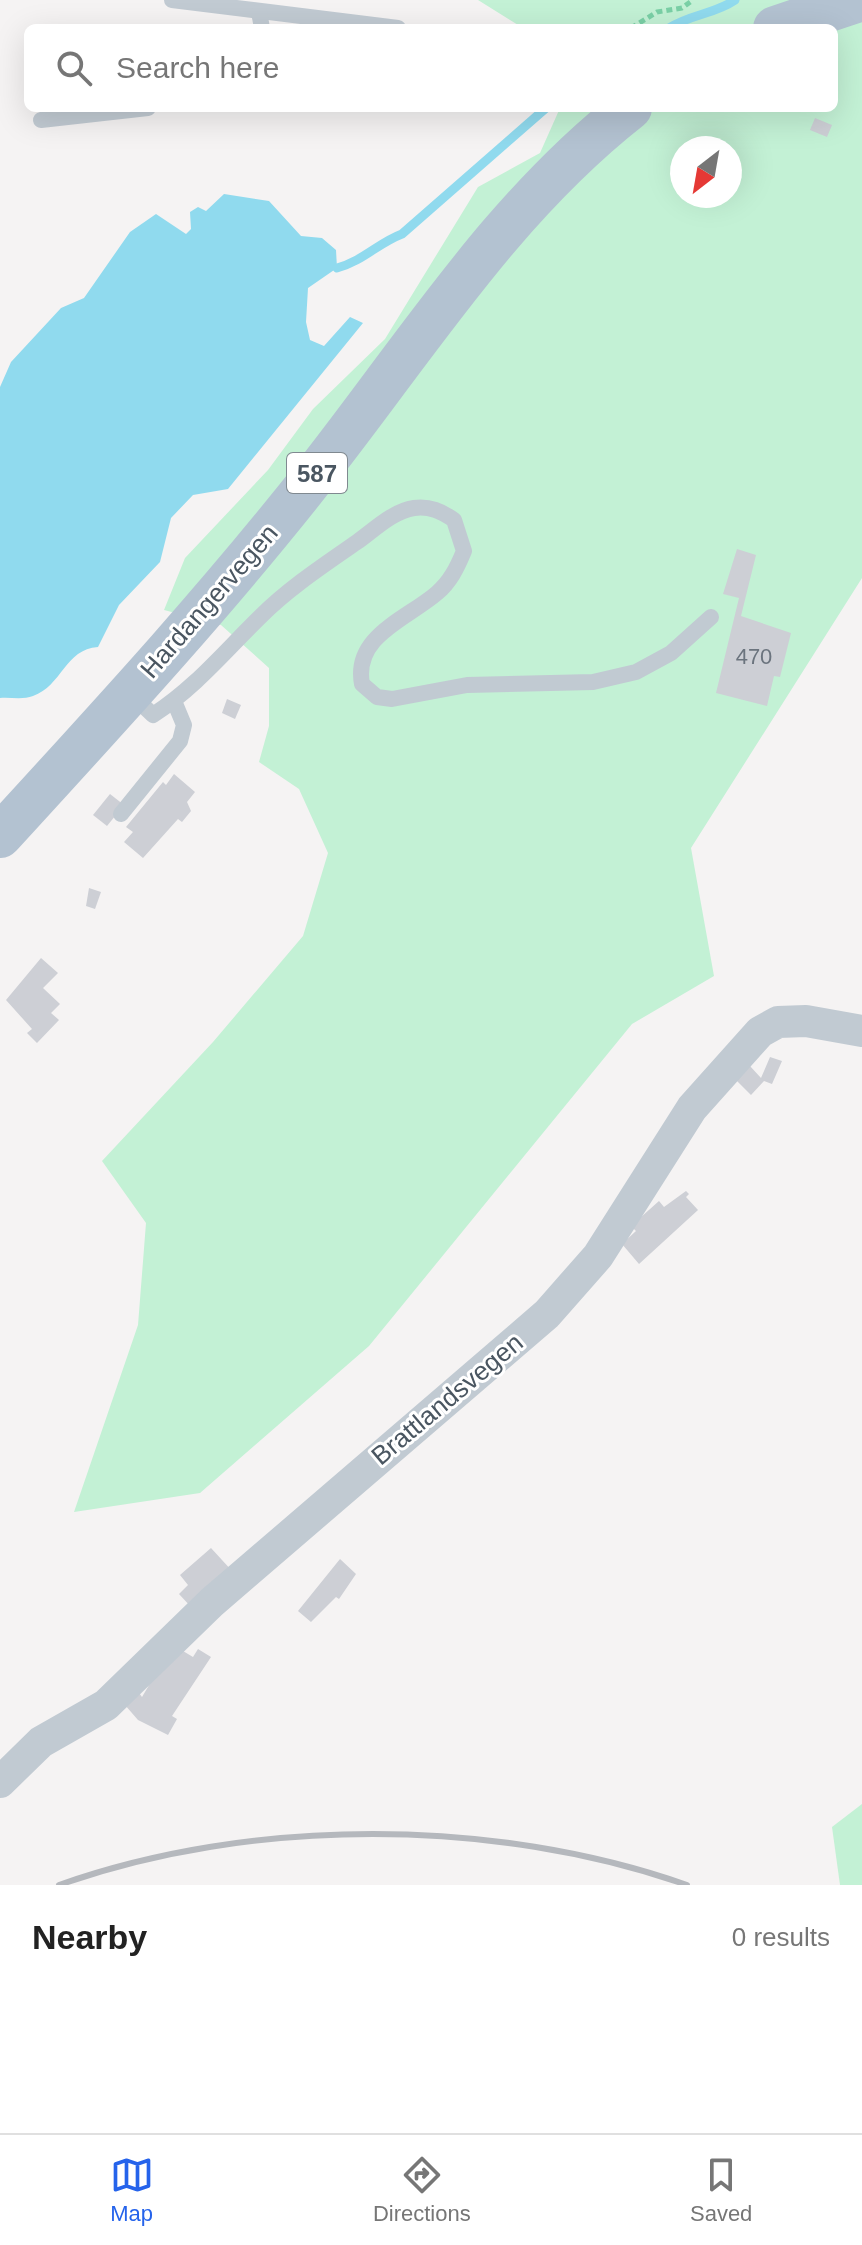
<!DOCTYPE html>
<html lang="en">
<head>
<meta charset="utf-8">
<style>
  :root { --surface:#fff; --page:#f2f2f2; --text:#222; --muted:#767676; --line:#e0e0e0; --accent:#2563eb }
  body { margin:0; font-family:Arial,sans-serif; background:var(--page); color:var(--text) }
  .compass { position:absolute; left:670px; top:136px; width:72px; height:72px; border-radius:50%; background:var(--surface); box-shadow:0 8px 32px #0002; rotate:211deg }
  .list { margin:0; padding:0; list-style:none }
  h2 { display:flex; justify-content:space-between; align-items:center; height:104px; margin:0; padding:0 32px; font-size:34px }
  h2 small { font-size:26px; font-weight:400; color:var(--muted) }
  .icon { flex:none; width:44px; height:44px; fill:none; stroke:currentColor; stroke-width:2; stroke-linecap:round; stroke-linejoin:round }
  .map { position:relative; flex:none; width:862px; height:1885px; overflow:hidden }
  .search { position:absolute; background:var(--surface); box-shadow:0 8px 32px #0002; left:24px; right:24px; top:24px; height:88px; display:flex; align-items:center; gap:20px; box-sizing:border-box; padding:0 28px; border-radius:12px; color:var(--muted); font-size:30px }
  .sheet { height:248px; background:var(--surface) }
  nav { display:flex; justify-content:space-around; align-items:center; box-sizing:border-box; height:112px; border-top:2px solid var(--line); background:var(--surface); font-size:22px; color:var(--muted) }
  nav a { display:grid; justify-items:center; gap:4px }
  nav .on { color:var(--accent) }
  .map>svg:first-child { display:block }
  .green { fill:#c3f1d5; fill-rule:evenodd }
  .water { fill:#90daee }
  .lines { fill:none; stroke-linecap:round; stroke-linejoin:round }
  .stream { stroke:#90daee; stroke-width:9 }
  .building { fill:#cdcfd5 }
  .path { stroke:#7ad0a6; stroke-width:5; stroke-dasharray:6 4; stroke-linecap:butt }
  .service { stroke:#c1cad2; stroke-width:16 }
  .minor { stroke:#c1cad2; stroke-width:32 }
  .primary { stroke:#b3c2d1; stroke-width:44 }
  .rail { stroke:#b5b8bd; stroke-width:6 }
  .labels { text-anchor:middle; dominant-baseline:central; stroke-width:6; stroke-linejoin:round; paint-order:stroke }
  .number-label { font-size:22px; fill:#6b747e }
  .shield { fill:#fff; stroke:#808990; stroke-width:2 }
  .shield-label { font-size:24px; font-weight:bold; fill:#4a5661 }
  .street-label { font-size:26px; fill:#4a5661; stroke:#fff }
</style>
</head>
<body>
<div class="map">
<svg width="862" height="1885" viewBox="0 0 862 1885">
  <rect width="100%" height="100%" fill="#f5f3f3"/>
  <g class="green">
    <path d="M478,0H862V578L691,848L714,976L632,1024L369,1346L200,1493L74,1512L138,1325L146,1223L102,1161L213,1042L303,936L328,853L299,789L259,762L269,726V668L221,625L164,610L185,558L268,470L313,409L385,339L478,187L540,153L560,108H834V28H523ZM682,148H730V196H682Z"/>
    <polygon points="862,1804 862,1885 840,1885 832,1827"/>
  </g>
  <path class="water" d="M224,194L269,201L301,236L322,238L336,250L337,268L308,288L306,322L310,340L324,346L350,317L363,323L228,489L193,495L171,518L160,562L119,605L98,647C65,649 62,686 33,696C23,700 10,697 0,698V387L11,362L61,308L84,298L130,232L156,214L186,234L191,229L190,212L198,207L206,211Z"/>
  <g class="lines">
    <g class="stream">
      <path d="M669,28C691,14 715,14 735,0"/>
      <path d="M337,268C363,261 378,243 402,234L546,108"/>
    </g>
  </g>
  <g class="building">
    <polygon points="815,118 832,125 827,137 810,130"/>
    <polygon points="737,549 756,555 741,616 791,633 780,677 774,676 767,706 716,693 739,598 723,594"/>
    <polygon points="227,699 241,705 235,719 222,713"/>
    <polygon points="174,774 195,792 187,802 191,811 182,822 178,819 143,858 124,842 133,832 126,827 163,782 166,785"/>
    <polygon points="110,794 124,805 107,826 93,815"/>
    <polygon points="89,888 101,892 95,909 86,906"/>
    <polygon points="41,958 58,973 43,988 60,1004 51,1013 59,1020 37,1043 27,1033 32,1029 6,1000"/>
    <polygon points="770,1057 782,1061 772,1084 764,1081 751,1095 736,1080 750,1066 761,1078"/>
    <polygon points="686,1191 689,1194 686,1197 698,1210 639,1264 622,1244 636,1231 631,1226 659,1201 664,1207"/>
    <polygon points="211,1548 233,1572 192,1608 179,1594 188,1585 180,1575"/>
    <polygon points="340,1559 356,1574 339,1599 336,1597 311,1622 298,1611"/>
    <polygon points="173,1645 193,1657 198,1649 211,1657 172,1716 177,1719 168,1735 138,1720 125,1705 139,1693 142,1697"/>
  </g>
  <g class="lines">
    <polyline class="path" points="631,28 657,12 682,8 693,0"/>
    <g class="service">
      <polyline points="172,0 398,28"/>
      <polyline points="259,12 262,28"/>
      <polyline points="41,120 148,108"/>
      <path d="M131,694L153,715C196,687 225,651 261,616C289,588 324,565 357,542C374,530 393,511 414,508C430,506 441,511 454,520L464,551C457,568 450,582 437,593C407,619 353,636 362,684L377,697L392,699L467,685L593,682L636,672L671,653L711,617"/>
      <polyline points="121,814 180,741 184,725 174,701"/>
    </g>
    <polyline class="minor" points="0,1782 41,1742 106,1705 212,1602 547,1314 598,1256 692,1108 760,1032 778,1022 806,1021 862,1031"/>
    <g class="primary">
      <polyline points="775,28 859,0"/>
      <path d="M0,836C108,718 216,601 315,475C416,347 500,210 630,108"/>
    </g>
    <path class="rail" d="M59,1885C251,1817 494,1817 687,1885"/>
  </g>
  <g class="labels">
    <g class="number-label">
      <text x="754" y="656">470</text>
    </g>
    <rect class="shield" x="287" y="453" width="60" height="40" rx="6"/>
    <g class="shield-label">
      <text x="317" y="473">587</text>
    </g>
    <g class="street-label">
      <text transform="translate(209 601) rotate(-49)">Hardangervegen</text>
      <text transform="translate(447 1399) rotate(-40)">Brattlandsvegen</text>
    </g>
  </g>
</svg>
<svg class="compass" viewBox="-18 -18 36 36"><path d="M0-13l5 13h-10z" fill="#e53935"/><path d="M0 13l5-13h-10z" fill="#767676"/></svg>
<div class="search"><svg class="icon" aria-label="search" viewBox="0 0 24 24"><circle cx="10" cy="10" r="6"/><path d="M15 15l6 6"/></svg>Search here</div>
</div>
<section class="sheet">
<h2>Nearby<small>0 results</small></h2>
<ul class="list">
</ul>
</section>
<nav>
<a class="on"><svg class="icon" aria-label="map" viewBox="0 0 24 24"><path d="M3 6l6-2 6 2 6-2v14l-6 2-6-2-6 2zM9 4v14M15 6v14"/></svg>Map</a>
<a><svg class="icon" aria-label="directions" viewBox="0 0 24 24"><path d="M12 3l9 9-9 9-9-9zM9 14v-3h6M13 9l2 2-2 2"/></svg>Directions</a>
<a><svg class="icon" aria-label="saved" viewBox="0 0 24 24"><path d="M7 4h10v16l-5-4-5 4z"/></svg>Saved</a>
</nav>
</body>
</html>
